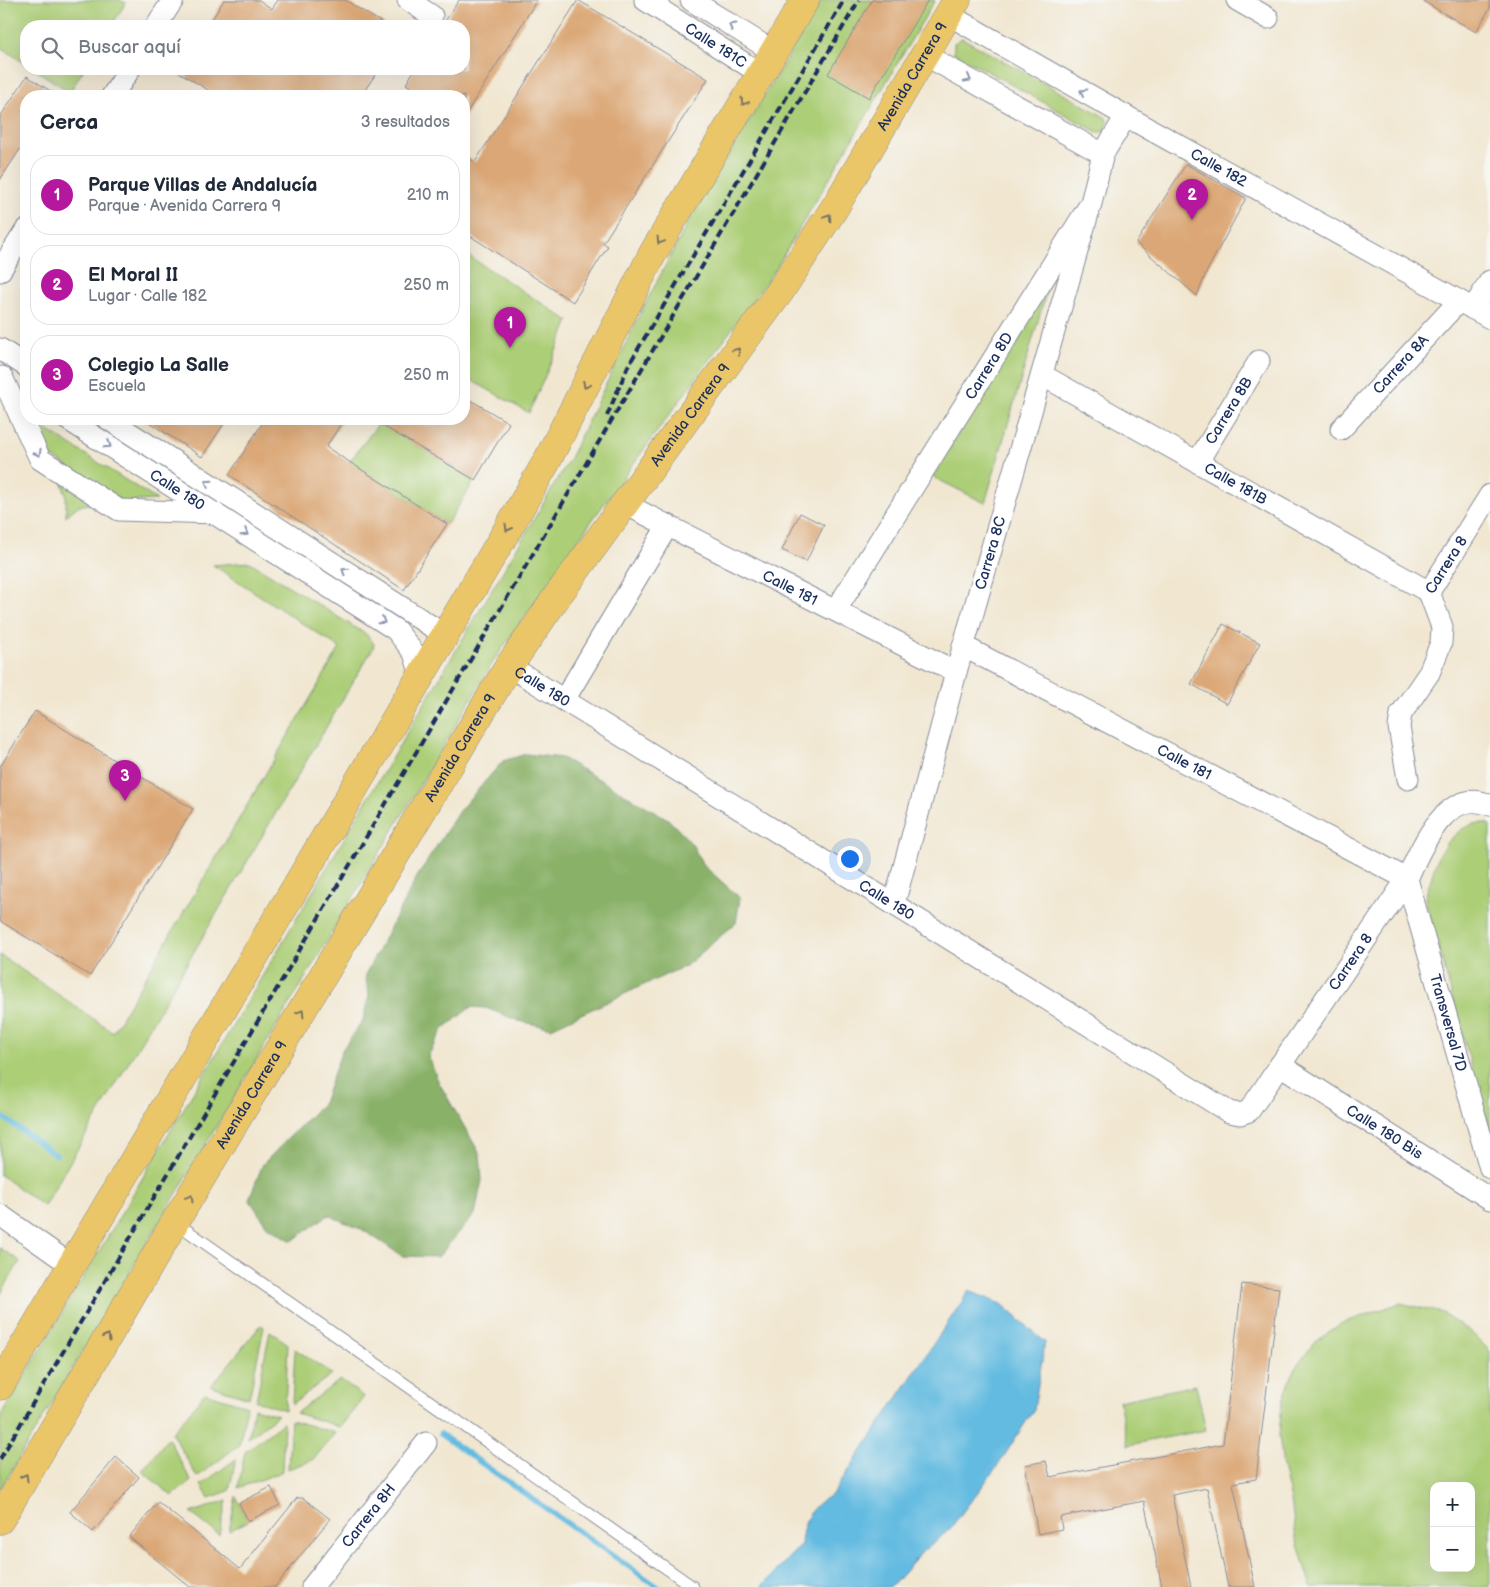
<!DOCTYPE html>
<html lang="es">
<head>
<meta charset="utf-8">
<style>
  :root { --surface:#fff; --page:#f6f6f7; --text:#1f2937; --muted:#747a83; --line:#e0e1e3; --accent:#b5179e }
  body { margin:0; font-family:"Balsamiq Sans",sans-serif; background:var(--page); color:var(--text) }
  .controls { position:absolute; right:15px; bottom:15px; display:grid; overflow:hidden; border-radius:10px; box-shadow:0 5px 20px #0002 }
  .controls button { width:45px; height:45px; display:grid; place-items:center; padding:0; border:0; border-bottom:1px solid var(--line); background:var(--surface); color:var(--text); font:25px sans-serif }
  .you { position:absolute; left:849px; top:858px; width:18px; height:18px; margin:-12px; border:4px solid #fff; border-radius:50%; background:#1a73e8; box-shadow:0 0 0 8px #1a73e833 }
  .badge { display:grid; place-items:center; width:32px; height:32px; border-radius:50%; background:var(--accent); color:#fff; font-size:16px; font-weight:700 }
  .pin { position:absolute; translate:-50% -41px; filter:drop-shadow(0 1px 2px #0008) }
  .pin::after { content:''; position:absolute; top:26px; width:18px; height:15px; background:inherit; clip-path:polygon(0 0,100% 0,50% 100%) }
  .list { margin:0; padding:0; list-style:none }
  h2 { display:flex; justify-content:space-between; align-items:center; height:65px; margin:0; padding:0 20px; font-size:21px }
  h2 small { font-size:16px; font-weight:400; color:var(--muted) }
  .list li { display:grid; grid-template-columns:32px 1fr auto; gap:15px; align-items:center; box-sizing:border-box; height:80px; margin:0 10px 10px; padding:0 10px; border:1px solid var(--line); border-radius:20px }
  .list b { display:block; font-size:19px; white-space:nowrap }
  .list p { margin:0; font-size:16px; white-space:nowrap; color:var(--muted) }
  .list em { font-size:16px; font-style:normal; color:var(--muted) }
  .icon { flex:none; width:28px; height:28px; fill:none; stroke:currentColor; stroke-width:2; stroke-linecap:round; stroke-linejoin:round }
  .map { position:relative; flex:none; width:1490px; height:1587px; overflow:hidden }
  .search { position:absolute; background:var(--surface); box-shadow:0 5px 20px #0002; left:20px; top:20px; width:450px; height:55px; display:flex; align-items:center; gap:12px; box-sizing:border-box; padding:0 18px; border-radius:20px; color:var(--muted); font-size:19px }
  .panel { position:absolute; background:var(--surface); box-shadow:0 5px 20px #0002; left:20px; top:90px; width:450px; height:335px; border-radius:20px }
  .map>svg:first-child { display:block }
  .green { fill:#acce76; stroke:#647e6a; fill-rule:evenodd }
  .forest { fill:#89b167; stroke:#527062 }
  .water { fill:#63bbe1; stroke:#3f75a0 }
  .lines { fill:none; stroke-linecap:round; stroke-linejoin:round }
  .stream { stroke:#63bbe1; stroke-width:5.5 }
  .building { fill:#dba776 }
  .lane-casing { stroke:#868b98; stroke-width:13 }
  .street-casing { stroke:#868b98; stroke-width:23 }
  .primary-casing { stroke:#868b98; stroke-width:29 }
  .lane { stroke:#fff; stroke-width:11 }
  .street { stroke:#fff; stroke-width:21 }
  .primary { stroke:#ebc669; stroke-width:28 }
  .rail { stroke:#1b2f5e; stroke-width:4; stroke-dasharray:8 4; stroke-linecap:butt }
  .oneway { stroke:#8d97ae }
  .oneway2 { stroke:#797363 }
  .labels { text-anchor:middle; dominant-baseline:central; stroke-width:4.5; stroke-linejoin:round; paint-order:stroke }
  .street-label { font-size:15px; fill:#1b2f5e; stroke:#f6f6f2 }
</style>
</head>
<body>
<div class="map">
<svg width="1490" height="1587" viewBox="0 0 1490 1587">
  <rect width="100%" height="100%" fill="#f6f6f2"/>
  <filter id="ink" filterUnits="userSpaceOnUse"><feTurbulence type="fractalNoise" baseFrequency=".02" numOctaves="2"/><feDisplacementMap in="SourceGraphic" scale="10" xChannelSelector="R" yChannelSelector="G"/><feConvolveMatrix kernelMatrix="1 2 1 2 8 2 1 2 1" color-interpolation-filters="sRGB"/></filter>
  <filter id="wash" filterUnits="userSpaceOnUse"><feTurbulence type="fractalNoise" baseFrequency=".0096" numOctaves="4" result="noise"/><feDisplacementMap in="SourceGraphic" scale="20" xChannelSelector="R" yChannelSelector="G"/><feGaussianBlur stdDeviation="1.12" result="paint"/><feColorMatrix in="noise" values="0 0 0 0 0 0 0 0 0 0 0 0 0 0 0 0 0 1.4 0 .05"/><feComposite in="paint" operator="in"/></filter>
  <g filter="url(#wash)">
    <rect width="100%" height="100%" fill="#f1e7d1"/>
    <g class="green">
      <polygon points="0,0 120,0 126,3 111,26 26,26 26,64 0,47"/>
      <polygon points="822,0 935,0 775,270 596,515 495,659 0,1490 0,1418 569,460 644,306 690,219"/>
      <path d="M962,38L1105,117C1109,123 1108,127 1103,132H1097L954,53V43Z"/>
      <polygon points="34,69 84,69 70,92"/>
      <polygon points="464,253 569,321 529,413 464,376"/>
      <polygon points="1052,273 985,503 933,477"/>
      <polygon points="33,421 157,500 122,502 45,452"/>
      <polygon points="379,423 475,480 447,524 349,462"/>
      <polygon points="62,483 94,503 78,506 66,516 66,495"/>
      <polygon points="250,562 367,635 374,644 373,648 44,1206 0,1175 0,955 113,1032 340,648 213,565"/>
      <polygon points="1485,823 1490,825 1490,1134 1425,898 1438,856 1448,841 1462,829 1473,824"/>
      <polygon points="0,1248 20,1261 0,1295"/>
      <path d="M1400,1303L1443,1313L1472,1333L1490,1351V1587H1311L1296,1538L1291,1500L1283,1467L1279,1435L1282,1403L1294,1370L1314,1343L1340,1324ZM1434,1486H1471V1568H1434Z"/>
      <polygon points="261,1325 264,1327 249,1398 211,1386"/>
      <polygon points="270,1331 288,1344 285,1410 256,1401"/>
      <polygon points="295,1349 332,1374 292,1404"/>
      <polygon points="340,1380 364,1397 340,1427 296,1413"/>
      <polygon points="1196,1385 1206,1430 1128,1445 1119,1401"/>
      <polygon points="205,1393 247,1406 239,1445 197,1477 172,1433"/>
      <polygon points="254,1408 278,1415 248,1438"/>
      <polygon points="291,1420 335,1433 313,1460 288,1469"/>
      <polygon points="284,1422 282,1472 238,1488 245,1452"/>
      <polygon points="168,1438 191,1481 172,1496 142,1471"/>
      <polygon points="236,1459 229,1491 209,1498 201,1485"/>
      <polygon points="236,1496 248,1521 229,1531"/>
      <polygon points="227,1500 219,1535 191,1513"/>
    </g>
    <polygon class="forest" points="526,754 562,758 668,819 692,844 703,865 740,898 736,923 687,965 551,1028 519,1021 486,1008 471,1007 443,1029 428,1056 439,1083 480,1154 482,1180 475,1214 438,1257 402,1256 365,1231 328,1215 292,1241 267,1226 249,1199 263,1164 323,1103 342,1050 363,1020 369,995 365,975 417,877 459,811 503,761"/>
    <path class="water" d="M969,1291L1002,1304L1045,1342L1034,1409L999,1464L949,1530L924,1550L891,1587H761C776,1574 786,1558 801,1546C802,1522 810,1505 832,1495Z"/>
    <g class="lines">
      <g class="stream">
        <polyline points="0,1115 56,1155"/>
        <polyline points="440,1434 658,1587"/>
      </g>
    </g>
    <g id="blocks">
      <g class="building">
        <polygon points="224,0 259,0 272,9 278,0 345,0 387,26 208,26"/>
        <polygon points="459,0 537,0 464,117 464,96 424,96 406,84 415,69 464,69 464,26 442,26"/>
        <polygon points="578,0 708,79 603,243 608,246 573,302 464,232 464,155 475,162"/>
        <polygon points="872,0 928,0 869,98 828,74"/>
        <polygon points="1421,0 1490,0 1490,8 1476,32"/>
        <polygon points="174,69 379,69 361,96 218,96"/>
        <polygon points="27,76 58,96 26,96 26,140 0,180 0,117"/>
        <polygon points="1186,164 1246,198 1207,271 1197,296 1136,243"/>
        <polygon points="464,396 509,423 475,480 371,419 464,419"/>
        <polygon points="144,419 227,419 202,457"/>
        <polygon points="265,419 344,419 326,447 447,524 404,590 229,475"/>
        <polygon points="800,513 824,525 806,562 782,550"/>
        <polygon points="1223,624 1260,643 1227,704 1191,684"/>
        <polygon points="35,711 193,809 90,976 0,921 0,767"/>
        <polygon points="1242,1284 1279,1288 1256,1479 1233,1483 1255,1587 1228,1587 1207,1488 1172,1495 1191,1587 1162,1587 1144,1501 1060,1517 1062,1529 1038,1534 1025,1465 1046,1461 1050,1477 1223,1444"/>
        <polygon points="116,1457 139,1477 93,1532 70,1512"/>
        <polygon points="271,1487 280,1505 248,1521 239,1503"/>
        <polygon points="297,1498 303,1498 330,1519 275,1587 190,1587 129,1537 158,1502 240,1569"/>
      </g>
    </g>
  </g>
  <g filter="url(#ink)">
    <use href="#blocks" fill-opacity="0" stroke="#868b98" stroke-width="1"/>
    <g class="lines">
      <g class="lane-casing">
        <polyline id="lane" points="175,1222 693,1587"/>
      </g>
      <g class="street-casing">
        <g id="street">
          <polyline points="408,0 432,16"/>
          <path id="s1" d="M645,0L761,74"/>
          <polyline points="691,0 774,52"/>
          <polyline points="1237,0 1268,18"/>
          <path id="s2" d="M949,15L1126,116L1490,318"/>
          <polyline points="156,26 173,0"/>
          <polyline points="925,55 1103,154"/>
          <polyline points="112,96 130,69"/>
          <polyline points="0,271 26,230"/>
          <polyline points="1473,309 1490,281"/>
          <polyline points="0,349 26,366"/>
          <path id="s3" d="M1042,375L1429,592"/>
          <polyline points="2,377 40,459 119,510 215,513"/>
          <path id="s4" d="M67,419L396,630L414,653L421,675"/>
          <polyline points="108,419 445,635"/>
          <path id="s5" d="M1341,429L1459,301"/>
          <path id="s6" d="M1198,461L1259,361"/>
          <path id="s7" d="M625,504L956,672"/>
          <path id="s8" d="M1429,592L1490,495"/>
          <path id="s9" d="M836,610L1091,203L1103,154L1126,116"/>
          <path id="s10" d="M963,646L1407,879L1490,1168"/>
          <path id="s11" d="M509,666L1229,1112L1240,1114L1249,1111L1407,879C1421,848 1446,786 1490,805"/>
          <polyline points="564,700 668,525"/>
          <polyline points="1408,779 1399,727 1401,714 1429,673 1441,643 1442,627 1429,592"/>
          <path id="s12" d="M894,904L956,672L1091,203"/>
          <path id="s13" d="M1280,1065L1490,1199"/>
          <polyline points="0,1215 71,1265"/>
          <path id="s14" d="M312,1587L426,1443"/>
        </g>
      </g>
      <g class="primary-casing">
        <g id="primary">
          <polyline points="0,1386 502,539 547,461 653,253 805,0"/>
          <path id="s15" d="M0,1520L175,1222L509,666L558,595L779,293L835,207L957,0"/>
        </g>
      </g>
      <use href="#lane" class="lane"/>
      <use href="#street" class="street"/>
      <use href="#primary" class="primary"/>
      <g class="rail">
        <polyline points="607,416 628,366 844,0"/>
        <polyline points="0,1459 859,0"/>
      </g>
    </g>
    <defs><path id="oneway-chevron" d="M-2-3.5L2.5 0L-2 3.5" fill="none" stroke-width="1.6" stroke-linecap="round" stroke-linejoin="round" transform="scale(1.25)"/></defs>
    <g class="oneway">
      <use href="#oneway-chevron" transform="translate(732 26) rotate(-148)"/>
      <use href="#oneway-chevron" transform="translate(968 79) rotate(29)"/>
      <use href="#oneway-chevron" transform="translate(1083 92) rotate(-150)"/>
      <use href="#oneway-chevron" transform="translate(108 445) rotate(33)"/>
      <use href="#oneway-chevron" transform="translate(38 453) rotate(61)"/>
      <use href="#oneway-chevron" transform="translate(208 483) rotate(-147)"/>
      <use href="#oneway-chevron" transform="translate(245 533) rotate(33)"/>
      <use href="#oneway-chevron" transform="translate(345 571) rotate(-147)"/>
      <use href="#oneway-chevron" transform="translate(382 621) rotate(33)"/>
    </g>
    <g class="oneway2">
      <use href="#oneway-chevron" transform="translate(744 102) rotate(121)"/>
      <use href="#oneway-chevron" transform="translate(828 217) rotate(-58)"/>
      <use href="#oneway-chevron" transform="translate(660 241) rotate(121)"/>
      <use href="#oneway-chevron" transform="translate(737 351) rotate(-53)"/>
      <use href="#oneway-chevron" transform="translate(586 385) rotate(117)"/>
      <use href="#oneway-chevron" transform="translate(508 528) rotate(120)"/>
      <use href="#oneway-chevron" transform="translate(301 1013) rotate(-59)"/>
      <use href="#oneway-chevron" transform="translate(190 1198) rotate(-59)"/>
      <use href="#oneway-chevron" transform="translate(107 1337) rotate(-60)"/>
      <use href="#oneway-chevron" transform="translate(25 1477) rotate(-60)"/>
    </g>
  </g>
  <g class="labels">
    <g class="street-label">
      <text stroke="none"><textPath href="#s1" startOffset="84">Calle 181C</textPath></text>
      <text stroke="none"><textPath href="#s15" startOffset="1709">Avenida Carrera 9</textPath></text>
      <text stroke="none"><textPath href="#s2" startOffset="310">Calle 182</textPath></text>
      <text stroke="none"><textPath href="#s5" startOffset="88">Carrera 8A</textPath></text>
      <text stroke="none"><textPath href="#s9" startOffset="288">Carrera 8D</textPath></text>
      <text stroke="none"><textPath href="#s6" startOffset="59">Carrera 8B</textPath></text>
      <text stroke="none"><textPath href="#s15" startOffset="1304">Avenida Carrera 9</textPath></text>
      <text stroke="none"><textPath href="#s3" startOffset="222">Calle 181B</textPath></text>
      <text stroke="none"><textPath href="#s4" startOffset="131">Calle 180</textPath></text>
      <text stroke="none"><textPath href="#s12" startOffset="364">Carrera 8C</textPath></text>
      <text stroke="none"><textPath href="#s8" startOffset="32">Carrera 8</textPath></text>
      <text stroke="none"><textPath href="#s7" startOffset="185">Calle 181</textPath></text>
      <text stroke="none"><textPath href="#s11" startOffset="39">Calle 180</textPath></text>
      <text stroke="none"><textPath href="#s15" startOffset="899">Avenida Carrera 9</textPath></text>
      <text stroke="none"><textPath href="#s10" startOffset="250">Calle 181</textPath></text>
      <text stroke="none"><textPath href="#s11" startOffset="444">Calle 180</textPath></text>
      <text stroke="none"><textPath href="#s11" startOffset="1048">Carrera 8</textPath></text>
      <text stroke="none"><textPath href="#s10" startOffset="651">Transversal 7D</textPath></text>
      <text stroke="none"><textPath href="#s15" startOffset="494">Avenida Carrera 9</textPath></text>
      <text stroke="none"><textPath href="#s13" startOffset="124">Calle 180 Bis</textPath></text>
      <text stroke="none"><textPath href="#s14" startOffset="91">Carrera 8H</textPath></text>
    </g>
  </g>
</svg>
<div class="controls">
<button>+</button>
<button>−</button>
</div>
<div class="you"></div>
<div class="pin badge" style="left:510px;top:348px">1</div>
<div class="pin badge" style="left:1192px;top:220px">2</div>
<div class="pin badge" style="left:125px;top:801px">3</div>
<div class="search"><svg class="icon" aria-label="search" viewBox="0 0 24 24"><circle cx="10" cy="10" r="6"/><path d="M15 15l6 6"/></svg>Buscar aquí</div>
<section class="panel">
<h2>Cerca<small>3 resultados</small></h2>
<ul class="list">
<li><span class="badge">1</span><div><b>Parque Villas de Andalucía</b><p>Parque · Avenida Carrera 9</p></div><em>210 m</em></li>
<li><span class="badge">2</span><div><b>El Moral II</b><p>Lugar · Calle 182</p></div><em>250 m</em></li>
<li><span class="badge">3</span><div><b>Colegio La Salle</b><p>Escuela</p></div><em>250 m</em></li>
</ul>
</section>
</div>
</body>
</html>
